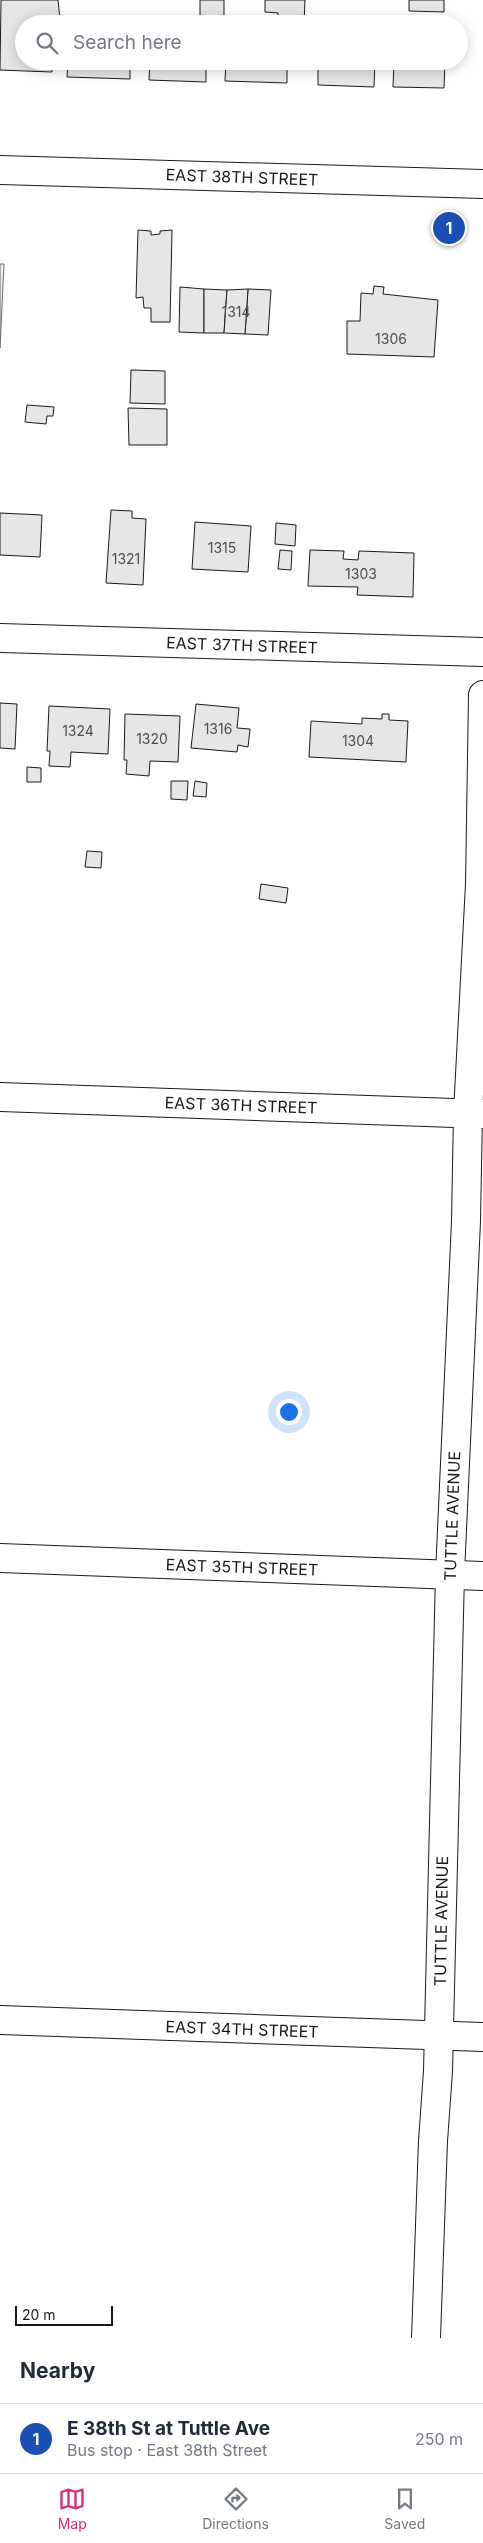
<!DOCTYPE html>
<html lang="en">
<head>
<meta charset="utf-8">
<style>
  :root { --surface:#fff; --page:#f6f6f7; --text:#1f2937; --muted:#747a83; --line:#e0e1e3; --accent:#db2777 }
  body { margin:0; font-family:Inter,sans-serif; background:var(--page); color:var(--text) }
  .scale { position:absolute; left:15px; bottom:12px; width:98px; box-sizing:border-box; padding-left:5px; border:2px solid #1a1a1a; border-top:0; font-size:14px; line-height:18px; white-space:nowrap; color:#1a1a1a; -webkit-text-stroke:4px #fff; paint-order:stroke }
  .you { position:absolute; left:288px; top:1411px; width:18px; height:18px; margin:-12px; border:4px solid #fff; border-radius:50%; background:#1a73e8; box-shadow:0 0 0 8px #1a73e833 }
  .badge { display:grid; place-items:center; width:32px; height:32px; border-radius:50%; background:var(--accent); color:#fff; font-size:16px; font-weight:700 }
  .pin { position:absolute; translate:-50% -50%; border:2px solid #fff; box-shadow:0 1px 5px #0006 }
  .list { margin:0; padding:0; list-style:none }
  h2 { display:flex; justify-content:space-between; align-items:center; height:65px; margin:0; padding:0 20px; font-size:21px }
  h2 small { font-size:16px; font-weight:400; color:var(--muted) }
  .list li { display:grid; grid-template-columns:32px 1fr auto; gap:15px; align-items:center; box-sizing:border-box; height:70px; padding:0 20px; border-top:1px solid var(--line) }
  .list b { display:block; font-size:19px; white-space:nowrap }
  .list p { margin:0; font-size:16px; white-space:nowrap; color:var(--muted) }
  .list em { font-size:16px; font-style:normal; color:var(--muted) }
  .icon { flex:none; width:28px; height:28px; fill:none; stroke:currentColor; stroke-width:2; stroke-linecap:round; stroke-linejoin:round }
  .map { position:relative; flex:none; width:483px; height:2338px; overflow:hidden }
  .search { position:absolute; background:var(--surface); box-shadow:0 2px 12px #0003; left:15px; right:15px; top:15px; height:55px; display:flex; align-items:center; gap:12px; box-sizing:border-box; padding:0 18px; border-radius:28px; color:var(--muted); font-size:19px }
  .sheet { height:135px; background:var(--surface) }
  nav { display:flex; justify-content:space-around; align-items:center; box-sizing:border-box; height:70px; border-top:1px solid var(--line); background:var(--surface); font-size:14px; color:var(--muted) }
  nav a { display:grid; justify-items:center; gap:2px }
  nav .on { color:var(--accent) }
  .map>svg:first-child { display:block }
  .built { fill:#ededed; stroke:#6a6a6a }
  .building { fill:#e6e6e6; stroke:#1a1a1a }
  .lines { fill:none; stroke-linecap:round; stroke-linejoin:round }
  .minor-casing { stroke:#1a1a1a; stroke-width:30 }
  .secondary-casing { stroke:#1a1a1a; stroke-width:30 }
  .minor { stroke:#fff; stroke-width:28 }
  .secondary { stroke:#fff; stroke-width:28 }
  .labels { text-anchor:middle; dominant-baseline:central; stroke-width:4; stroke-linejoin:round; paint-order:stroke }
  .number-label { font-size:14px; fill:#4d4d4d }
  .street-label { font-size:16px; fill:#1a1a1a; stroke:#fff }
</style>
</head>
<body>
<div class="map">
<svg width="483" height="2338" viewBox="0 0 483 2338">
  <rect width="100%" height="100%" fill="#fff"/>
  <polygon class="built" points="0,264 4,264 0,348"/>
  <g class="building">
    <polygon points="1,0 58,0 60,20 54,20 54,24 24,24 24,61 53,61 52,72 0,70"/>
    <polygon points="200,0 224,0 224,22 200,21"/>
    <polygon points="265,0 305,0 304,24 278,24 278,13 265,12"/>
    <polygon points="409,0 444,0 444,12 409,11"/>
    <polygon points="167,16 191,17 191,24 167,24"/>
    <polygon points="68,61 130,61 130,79 67,77"/>
    <polygon points="150,61 206,61 206,82 149,80"/>
    <polygon points="226,61 287,61 287,83 225,81"/>
    <polygon points="318,61 375,61 374,87 318,85"/>
    <polygon points="394,61 445,61 444,88 393,87"/>
    <polygon points="138,230 151,231 151,235 160,234 160,231 172,230 170,322 151,322 151,308 144,308 143,297 136,298"/>
    <polygon points="374,286 384,287 383,294 438,300 434,357 347,354 347,321 360,321 361,293 373,294"/>
    <polygon points="180,287 204,289 204,333 179,332"/>
    <polygon points="204,289 227,290 224,333 204,333"/>
    <polygon points="248,289 271,290 268,335 245,334"/>
    <polygon points="248,289 245,334 224,333 227,290"/>
    <polygon points="131,370 165,371 165,404 130,403"/>
    <polygon points="27,405 54,407 53,416 47,416 46,424 25,422"/>
    <polygon points="128,408 167,409 167,445 129,445"/>
    <polygon points="111,510 132,511 132,518 146,519 143,585 106,583"/>
    <polygon points="0,513 42,515 40,557 0,555"/>
    <polygon points="195,522 251,526 248,572 192,569"/>
    <polygon points="276,523 296,525 295,546 275,544"/>
    <polygon points="280,550 292,551 291,570 278,569"/>
    <polygon points="310,550 344,551 343,559 358,560 359,551 414,553 413,597 357,595 358,587 308,586"/>
    <polygon points="0,703 17,704 15,749 0,748"/>
    <polygon points="196,704 239,708 237,728 250,729 248,747 238,745 237,752 191,748"/>
    <polygon points="49,706 110,709 108,754 71,752 70,767 49,766 50,751 47,751"/>
    <polygon points="125,714 180,716 178,762 150,761 149,776 126,774 127,760 124,760"/>
    <polygon points="382,714 389,714 389,720 408,721 406,762 309,757 311,721 362,724 362,718 382,719"/>
    <polygon points="27,767 41,768 41,782 27,782"/>
    <polygon points="171,781 188,781 187,800 171,799"/>
    <polygon points="195,781 207,783 206,797 193,796"/>
    <polygon points="87,851 102,852 101,868 85,867"/>
    <polygon points="261,884 288,888 286,903 259,899"/>
  </g>
  <g class="lines">
    <g class="minor-casing">
      <g id="minor">
        <polyline points="0,638 483,652"/>
        <polyline points="0,1097 483,1114"/>
        <polyline points="0,1558 483,1576"/>
        <polyline points="0,2020 483,2037"/>
        <polyline points="426,2338 433,2141 438,2071 450,1574 466,1221 468,1113 480,884 483,695"/>
      </g>
    </g>
    <g class="secondary-casing">
      <polyline id="secondary" points="0,170 483,184"/>
    </g>
    <use href="#minor" class="minor"/>
    <use href="#secondary" class="secondary"/>
  </g>
  <g class="labels">
    <g class="number-label">
      <text x="236" y="311">1314</text>
      <text x="391" y="338">1306</text>
      <text x="222" y="547">1315</text>
      <text x="126" y="558">1321</text>
      <text x="361" y="573">1303</text>
      <text x="218" y="728">1316</text>
      <text x="78" y="730">1324</text>
      <text x="152" y="738">1320</text>
      <text x="358" y="740">1304</text>
    </g>
    <g class="street-label">
      <text transform="translate(242 177) rotate(2)">EAST 38TH STREET</text>
      <text transform="translate(242 645) rotate(2)">EAST 37TH STREET</text>
      <text transform="translate(241 1105) rotate(2)">EAST 36TH STREET</text>
      <text transform="translate(452 1516) rotate(-88)">TUTTLE AVENUE</text>
      <text transform="translate(242 1567) rotate(2)">EAST 35TH STREET</text>
      <text transform="translate(441 1921) rotate(-89)">TUTTLE AVENUE</text>
      <text transform="translate(242 2029) rotate(2)">EAST 34TH STREET</text>
    </g>
  </g>
</svg>
<div class="scale">20 m</div>
<div class="you"></div>
<div class="pin badge" style="left:449px;top:228px;background:#1a4fb4">1</div>
<div class="search"><svg class="icon" aria-label="search" viewBox="0 0 24 24"><circle cx="10" cy="10" r="6"/><path d="M15 15l6 6"/></svg>Search here</div>
</div>
<section class="sheet">
<h2>Nearby<small></small></h2>
<ul class="list">
<li><span class="badge" style="background:#1a4fb4">1</span><div><b>E 38th St at Tuttle Ave</b><p>Bus stop · East 38th Street</p></div><em>250 m</em></li>
</ul>
</section>
<nav>
<a class="on"><svg class="icon" aria-label="map" viewBox="0 0 24 24"><path d="M3 6l6-2 6 2 6-2v14l-6 2-6-2-6 2zM9 4v14M15 6v14"/></svg>Map</a>
<a><svg class="icon" aria-label="directions" viewBox="0 0 24 24"><path d="M12 3l9 9-9 9-9-9zM9 14v-3h6M13 9l2 2-2 2"/></svg>Directions</a>
<a><svg class="icon" aria-label="saved" viewBox="0 0 24 24"><path d="M7 4h10v16l-5-4-5 4z"/></svg>Saved</a>
</nav>
</body>
</html>
